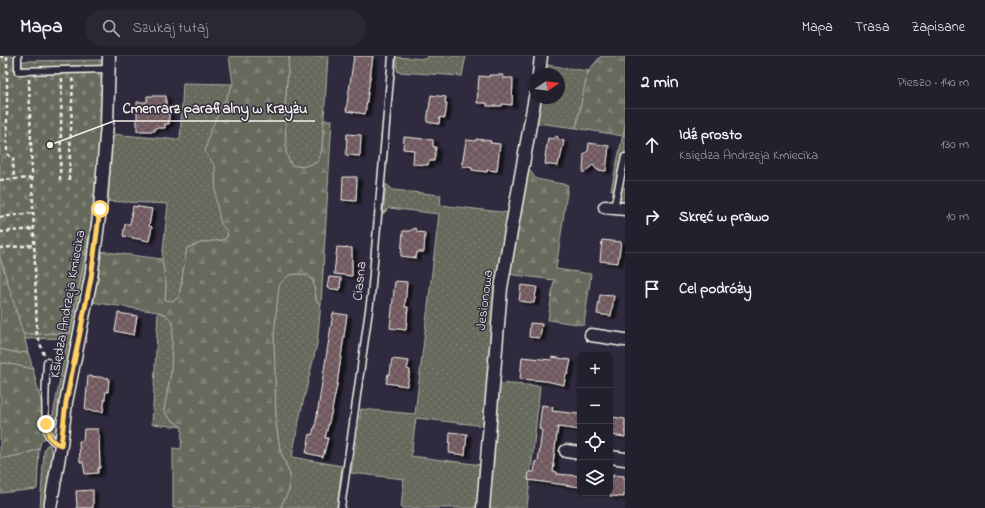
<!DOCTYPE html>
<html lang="pl">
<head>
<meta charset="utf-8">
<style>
  :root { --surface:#23202e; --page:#2b2836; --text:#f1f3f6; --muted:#a3a3aa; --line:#403e4a }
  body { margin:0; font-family:"Indie Flower",sans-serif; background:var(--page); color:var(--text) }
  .controls { position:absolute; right:12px; bottom:12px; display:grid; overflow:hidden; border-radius:8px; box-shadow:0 1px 3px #0004 }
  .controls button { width:36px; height:36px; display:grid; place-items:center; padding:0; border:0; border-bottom:1px solid var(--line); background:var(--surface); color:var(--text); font:20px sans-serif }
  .compass { position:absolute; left:529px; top:12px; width:36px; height:36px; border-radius:50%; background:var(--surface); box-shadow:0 1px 3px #0004; rotate:77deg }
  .stop { position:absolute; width:12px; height:12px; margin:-9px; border:3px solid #ffd166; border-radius:50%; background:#fff }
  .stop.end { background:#ffd166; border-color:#fff; box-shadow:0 1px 4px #0008 }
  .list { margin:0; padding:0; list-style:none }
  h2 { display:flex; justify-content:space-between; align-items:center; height:52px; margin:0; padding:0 16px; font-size:17px }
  h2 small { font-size:13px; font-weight:400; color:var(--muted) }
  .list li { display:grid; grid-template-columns:26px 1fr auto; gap:12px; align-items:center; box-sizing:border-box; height:72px; padding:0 16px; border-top:1px solid var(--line) }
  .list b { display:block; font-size:15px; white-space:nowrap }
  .list p { margin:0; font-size:13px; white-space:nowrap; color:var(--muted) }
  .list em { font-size:13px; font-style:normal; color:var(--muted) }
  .icon { flex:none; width:22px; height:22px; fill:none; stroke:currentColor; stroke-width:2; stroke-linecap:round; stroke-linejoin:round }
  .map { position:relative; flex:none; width:625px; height:452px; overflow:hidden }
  header { display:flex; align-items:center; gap:24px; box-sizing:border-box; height:56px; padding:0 20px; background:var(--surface); border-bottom:1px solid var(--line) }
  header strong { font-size:19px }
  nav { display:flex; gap:22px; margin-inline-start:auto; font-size:14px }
  .search { width:280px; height:36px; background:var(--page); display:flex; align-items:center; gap:10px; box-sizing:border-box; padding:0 14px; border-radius:16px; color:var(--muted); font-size:15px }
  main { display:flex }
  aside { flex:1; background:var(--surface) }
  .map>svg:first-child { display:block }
  .grass { fill:url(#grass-dots); stroke:#adaea2 }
  .forest { fill:url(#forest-firs); stroke:#adaea2 }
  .cemetery { fill:url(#cemetery-stones); stroke:#adaea2 }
  .building { fill:url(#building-cross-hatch); stroke:#f4f1e8; filter:url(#shadow) }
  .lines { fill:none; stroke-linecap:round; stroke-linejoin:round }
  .lane-casing { stroke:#f4f1e8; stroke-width:9 }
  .street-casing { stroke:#f4f1e8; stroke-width:15 }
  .path { stroke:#f4f1e8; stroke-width:2.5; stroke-dasharray:4 3; stroke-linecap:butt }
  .lane { stroke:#2f2a3d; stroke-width:6 }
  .street { stroke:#2f2a3d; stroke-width:12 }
  .route { stroke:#ffd166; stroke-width:5 }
  .labels { text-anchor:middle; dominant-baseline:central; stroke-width:3; stroke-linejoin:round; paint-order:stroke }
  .street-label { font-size:14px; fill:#f4f1e8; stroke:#2f2a3d }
  .leader { fill:none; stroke:#f4f1e8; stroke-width:1.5 }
  .callout-dot { fill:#f4f1e8; stroke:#2f2a3d; stroke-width:1.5 }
  .callout-label { font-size:15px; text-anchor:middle; font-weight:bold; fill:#f4f1e8; stroke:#2f2a3d; stroke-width:3; stroke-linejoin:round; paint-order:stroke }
</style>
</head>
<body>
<header>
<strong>Mapa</strong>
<div class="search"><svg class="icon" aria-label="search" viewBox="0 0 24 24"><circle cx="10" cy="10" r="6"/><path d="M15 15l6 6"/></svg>Szukaj tutaj</div>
<nav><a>Mapa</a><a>Trasa</a><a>Zapisane</a></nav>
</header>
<main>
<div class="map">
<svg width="625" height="452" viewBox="0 0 625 452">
  <defs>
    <pattern id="grass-dots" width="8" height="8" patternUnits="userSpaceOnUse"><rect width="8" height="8" fill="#666a5d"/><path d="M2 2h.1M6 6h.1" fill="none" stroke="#7c8074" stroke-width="1.8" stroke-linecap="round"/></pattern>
    <pattern id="forest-firs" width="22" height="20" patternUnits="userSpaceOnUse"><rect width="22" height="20" fill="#666a5d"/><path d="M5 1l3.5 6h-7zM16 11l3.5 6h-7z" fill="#7c8074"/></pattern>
    <pattern id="cemetery-stones" width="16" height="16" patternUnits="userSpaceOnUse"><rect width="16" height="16" fill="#666a5d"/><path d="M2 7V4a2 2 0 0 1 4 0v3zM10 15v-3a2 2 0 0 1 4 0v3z" fill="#7c8074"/></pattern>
    <pattern id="building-cross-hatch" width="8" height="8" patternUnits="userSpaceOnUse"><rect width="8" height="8" fill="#6f595e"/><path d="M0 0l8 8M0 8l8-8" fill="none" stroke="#847175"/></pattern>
    <filter id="shadow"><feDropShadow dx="4.5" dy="2.5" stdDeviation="1" flood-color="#0009"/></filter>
  </defs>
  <rect width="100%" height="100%" fill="#2f2a3d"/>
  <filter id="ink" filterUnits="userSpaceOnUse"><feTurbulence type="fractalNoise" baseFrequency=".025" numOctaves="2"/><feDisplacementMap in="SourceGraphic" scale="8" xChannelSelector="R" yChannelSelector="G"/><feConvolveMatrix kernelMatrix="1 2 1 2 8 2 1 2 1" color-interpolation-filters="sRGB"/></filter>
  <g filter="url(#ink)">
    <g class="grass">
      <polygon points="289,0 328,0 322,93 318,106 302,111 291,109 286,97 285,50"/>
      <polygon points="428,0 466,0 462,20 398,16 395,1 427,3"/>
      <polygon points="547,9 588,15 576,72 537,67 542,42 559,42 559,18 546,18"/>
      <polygon points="183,27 233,28 226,43 215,110 221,168 227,175 228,180 223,184 204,186 187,192 179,241 173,245 165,244 166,229 162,203 168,148 104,145 110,78 180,84"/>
      <path d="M625,69V113L621,130L625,132V148C620,145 619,139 620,134H611Z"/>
      <polygon points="386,128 393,134 441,139 440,149 510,157 485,370 416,362 411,400 482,409 479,452 401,452 404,423 351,417 361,353 415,358 439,158 389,152 383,158"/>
      <polygon points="94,153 88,213 56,379 53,379 50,375 49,360 53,359 68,282 25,283 23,278 70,277"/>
      <path d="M299,218C318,221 312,230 317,246L321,248L317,288L301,355L292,401L342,410L337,452H280L289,434L290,419L280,394L276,368L274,279L276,251L279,229L289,219Z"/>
      <polygon points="158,256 165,258 173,266 171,317 164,354 168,361 182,371 152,368"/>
      <polygon points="0,293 19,297 28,296 33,313 5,307 0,308"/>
      <polygon points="496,327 540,330 527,452 487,452"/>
      <path d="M49,388C59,404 49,434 47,452H40L44,396L46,390Z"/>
      <polygon points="39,393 37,433 0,437 0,403 24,398"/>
    </g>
    <g class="forest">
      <polygon points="229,0 289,0 285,50 286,97 291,109 302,111 318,106 322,93 324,64 332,64 321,248 317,246 313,224 309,219 299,218 289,219 279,229 274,279 276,368 280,394 290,419 289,434 280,452 173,452 173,392 181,393 182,371 168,361 164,354 171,317 173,266 165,258 158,256 91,246 99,195 162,203 166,229 165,244 173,245 179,241 187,192 204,186 223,184 228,180 227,175 221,168 216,145 215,110 205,96 210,75 233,28"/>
      <polygon points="601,0 625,0 625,69 623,80 576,72 588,15"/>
      <polygon points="529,113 536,123 568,129 556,213 591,218 584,269 548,264 554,224 507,218 525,124"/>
      <polygon points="0,201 25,283 28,296 19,297 0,293"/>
      <polygon points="5,307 33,313 45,361 44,367 46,381 41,386 39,393 24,398 0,403 0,308"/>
    </g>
    <polygon class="cemetery" points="0,0 21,0 21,5 105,4 105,25 94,153 70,277 23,278 0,201"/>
    <g class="building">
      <polygon points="354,0 373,0 365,58 346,55"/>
      <polygon points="489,19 503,19 503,22 513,22 512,49 502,48 502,50 487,50 487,47 477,47 479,20 489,21"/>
      <polygon points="431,39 446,41 445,47 447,47 445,62 440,61 439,68 427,66"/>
      <polygon points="147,40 166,40 166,57 169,57 169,68 165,68 165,72 155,72 155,75 137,75 137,46 147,46"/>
      <polygon points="347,78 361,79 360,100 346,99"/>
      <polygon points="557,80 559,84 564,85 560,104 559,104 558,110 545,108 546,101 545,101 548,82 553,83"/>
      <polygon points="404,81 433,84 433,91 436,91 434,105 429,105 428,109 413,108 414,94 403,93"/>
      <polygon points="476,83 491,85 490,87 500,88 497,115 487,114 487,116 472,114 472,112 462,110 466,84 476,85"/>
      <polygon points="589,87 609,90 606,115 597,114 593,109 583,117 584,98 588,95"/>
      <polygon points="343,121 357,121 356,145 342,144"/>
      <polygon points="133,150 152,153 149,170 152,171 149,185 123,180 125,168 130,168"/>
      <polygon points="415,172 418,176 425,177 424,196 417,196 416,202 401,200 403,175 410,175"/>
      <polygon points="602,184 621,186 618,207 600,205"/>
      <polygon points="337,191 352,192 352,220 334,218"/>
      <polygon points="329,221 341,222 340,234 327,232"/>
      <polygon points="395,225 407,226 405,251 408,251 406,274 390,272"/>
      <polygon points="521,229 537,231 534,247 519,245"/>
      <polygon points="600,239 614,240 611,260 597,258"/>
      <polygon points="118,257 137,260 134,279 115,275"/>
      <polygon points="333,257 347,259 337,329 332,354 325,382 328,382 323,401 306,397 310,378 312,379 314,372 315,372"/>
      <polygon points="530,267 542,268 540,282 529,281"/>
      <polygon points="522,301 551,304 552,301 571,304 568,318 566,318 564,329 546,325 520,323"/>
      <polygon points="392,303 409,305 407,313 410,314 407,330 386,327 388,318 390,318"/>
      <polygon points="88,320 109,322 108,336 106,335 103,356 85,354"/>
      <polygon points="542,349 553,351 552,355 580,358 580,374 558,371 553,408 554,408 553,415 557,416 557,418 580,420 580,431 528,424 529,416 534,416 536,405 538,406 542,374 539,373"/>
      <polygon points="613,361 625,363 625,381 611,379"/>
      <polygon points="84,373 98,373 98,378 99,378 100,412 98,412 98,417 85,418 83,406 80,406 79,385 83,385"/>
      <polygon points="450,376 467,378 465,399 449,397"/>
      <polygon points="613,419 624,420 624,441 610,440 610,421 613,421"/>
      <polygon points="93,434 93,452 77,452 76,435"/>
    </g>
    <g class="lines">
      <g class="lane-casing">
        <g id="lane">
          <polyline points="18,0 18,15 109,13"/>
          <polyline points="614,152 625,101"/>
          <path d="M47,306C46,321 43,369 49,380C52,385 55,387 61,389"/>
          <polyline points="341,452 371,240 392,0"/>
        </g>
      </g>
      <g class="street-casing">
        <g id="street">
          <polyline points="539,18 541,0"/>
          <polyline points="605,151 625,153"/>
          <polyline points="591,279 625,284"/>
          <polyline points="566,395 580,397"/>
          <polyline points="610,401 625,403"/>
          <polyline points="50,452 61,389 66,346 91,222 100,153 107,68 109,0"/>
          <polyline points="483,452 501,232 535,41"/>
        </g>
      </g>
      <g class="path">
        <polyline points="7,0 7,98 13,102 14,123"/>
        <polyline points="0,1 7,0"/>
        <polyline points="29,23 37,278 44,299"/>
        <polyline points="0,124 32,122"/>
        <polyline points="60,124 62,22"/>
        <polyline points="69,124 73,22"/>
        <polyline points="0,161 33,157"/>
        <polyline points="0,176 34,173"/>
        <polyline points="0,192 34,189"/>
      </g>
      <use href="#lane" class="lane"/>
      <use href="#street" class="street"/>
    </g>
  </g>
  <g class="lines" filter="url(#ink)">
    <path class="route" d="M46,368C48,379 49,385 61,389L66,346L91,222L100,153"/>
  </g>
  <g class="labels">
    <g class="street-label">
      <text transform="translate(360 225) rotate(-84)">Ciasna</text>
      <text transform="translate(485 244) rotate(-83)">Jesionowa</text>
      <text transform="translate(68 248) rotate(-80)">Księdza Andrzeja Kmiecika</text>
    </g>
  </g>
  <path class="leader" d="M50 89L114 65H315"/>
  <circle class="callout-dot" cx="50" cy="89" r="4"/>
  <g class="callout-label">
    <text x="215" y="57">Cmenrarz parafialny w Krzyżu</text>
  </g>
</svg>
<div class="controls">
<button>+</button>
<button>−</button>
<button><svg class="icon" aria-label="locate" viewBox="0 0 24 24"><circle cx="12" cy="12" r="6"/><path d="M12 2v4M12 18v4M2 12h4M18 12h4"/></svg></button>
<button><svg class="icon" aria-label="layers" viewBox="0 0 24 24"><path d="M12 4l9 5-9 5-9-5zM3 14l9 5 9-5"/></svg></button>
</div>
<svg class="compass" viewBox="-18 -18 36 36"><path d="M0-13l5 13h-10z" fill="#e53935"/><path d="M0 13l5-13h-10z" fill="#a3a3aa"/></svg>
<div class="stop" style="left:100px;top:153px"></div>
<div class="stop end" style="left:46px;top:368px"></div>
</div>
<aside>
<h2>2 min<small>Pieszo · 140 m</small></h2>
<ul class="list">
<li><svg class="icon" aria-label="ahead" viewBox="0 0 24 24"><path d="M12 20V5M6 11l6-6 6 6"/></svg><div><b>Idź prosto</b><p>Księdza Andrzeja Kmiecika</p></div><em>130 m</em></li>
<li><svg class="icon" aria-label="right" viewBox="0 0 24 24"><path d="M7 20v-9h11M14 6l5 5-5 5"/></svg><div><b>Skręć w prawo</b></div><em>10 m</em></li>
<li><svg class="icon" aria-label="arrive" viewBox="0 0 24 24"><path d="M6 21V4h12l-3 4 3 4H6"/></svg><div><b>Cel podróży</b></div></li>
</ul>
</aside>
</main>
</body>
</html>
